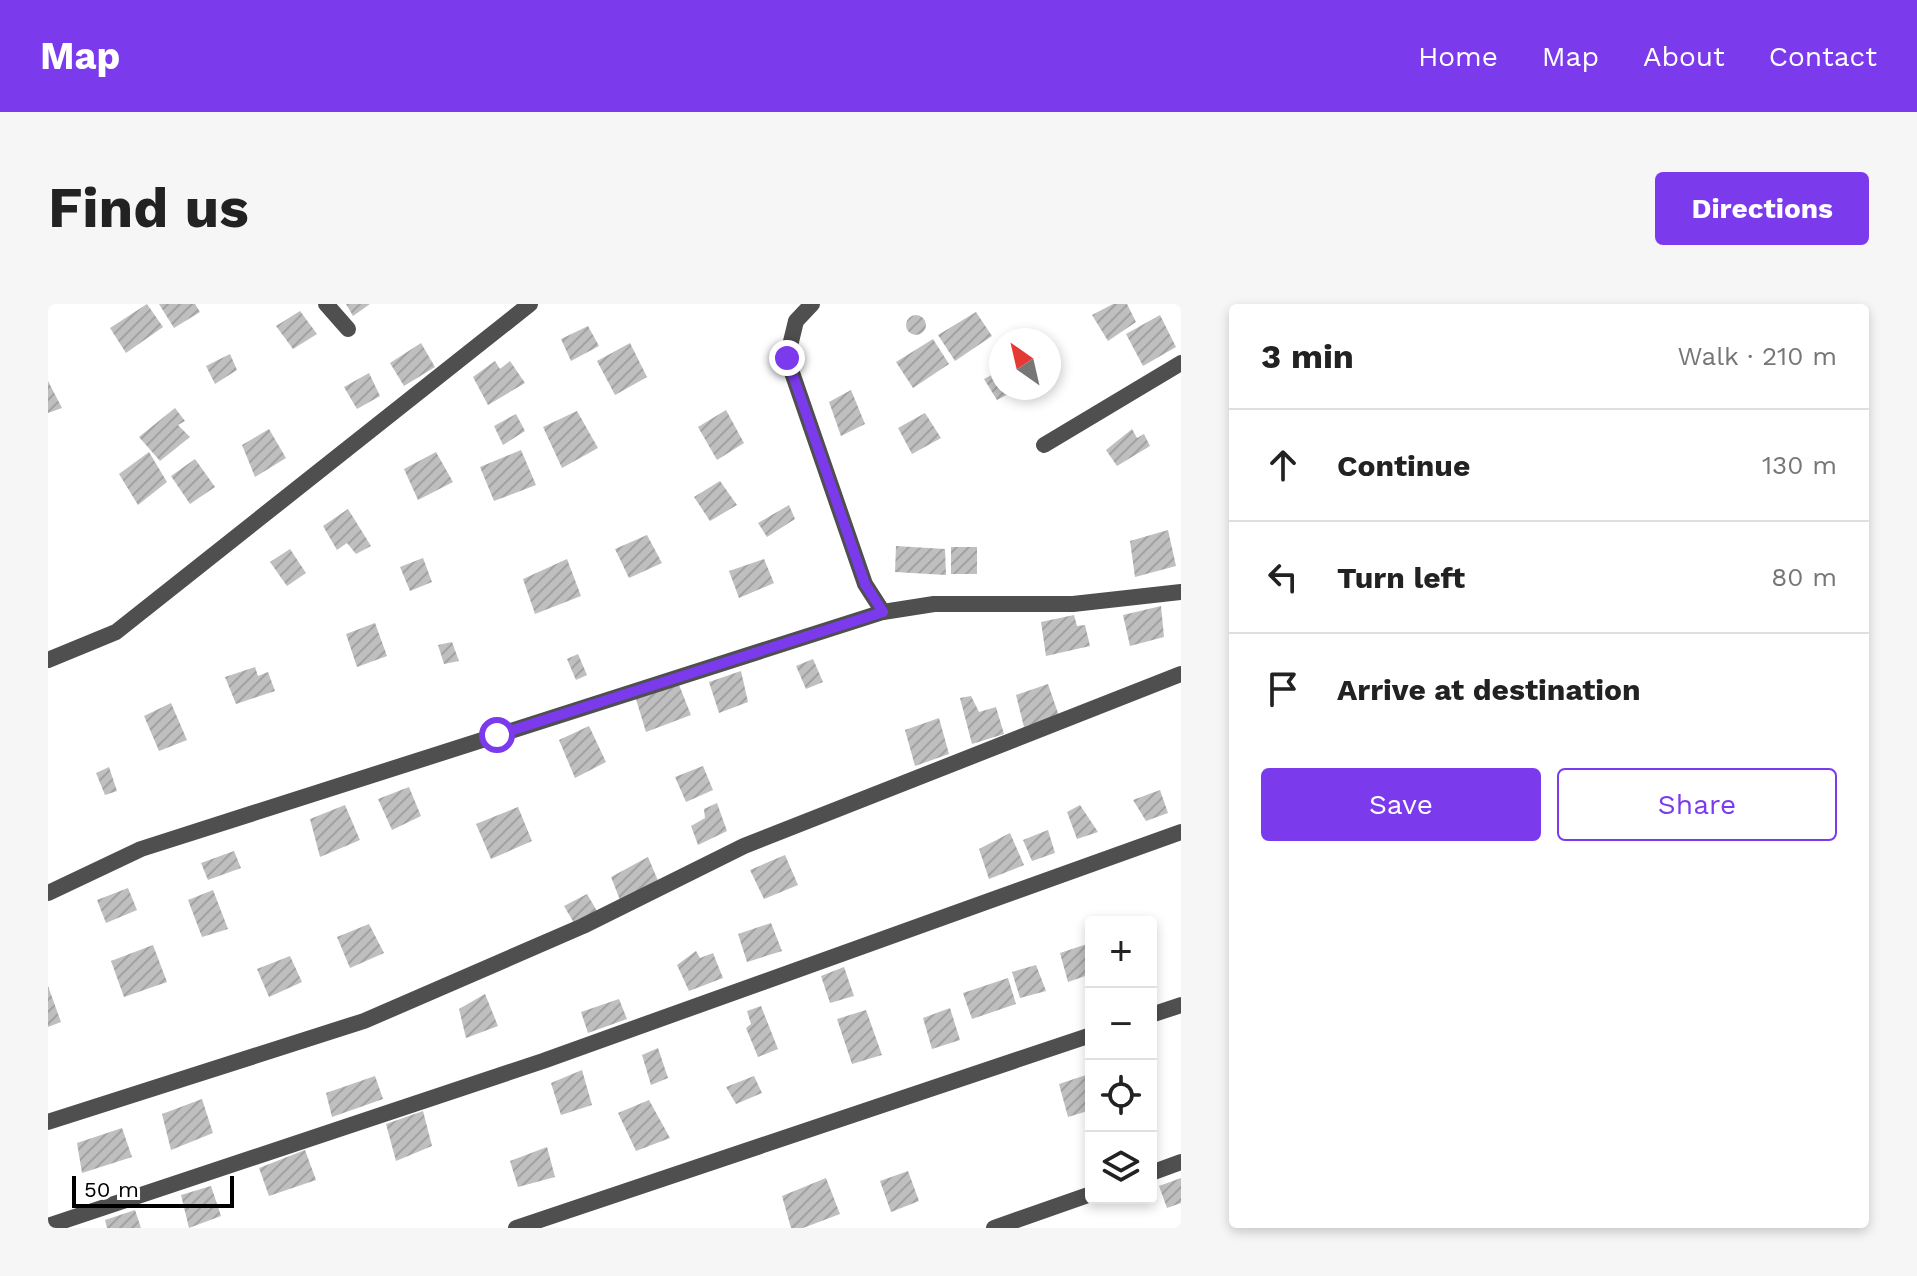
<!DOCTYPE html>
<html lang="en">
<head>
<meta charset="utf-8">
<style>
  :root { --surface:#fff; --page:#f6f6f6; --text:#222; --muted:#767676; --line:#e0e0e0; --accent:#7c3aed }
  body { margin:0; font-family:"Work Sans",sans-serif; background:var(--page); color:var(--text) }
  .controls { position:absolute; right:24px; bottom:24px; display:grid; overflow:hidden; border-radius:8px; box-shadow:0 4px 12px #0003 }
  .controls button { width:72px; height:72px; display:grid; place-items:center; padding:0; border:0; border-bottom:2px solid var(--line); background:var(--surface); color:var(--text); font:40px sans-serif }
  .compass { position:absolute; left:941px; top:24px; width:72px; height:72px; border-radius:50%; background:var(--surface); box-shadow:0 4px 12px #0003; rotate:326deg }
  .scale { position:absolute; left:24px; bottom:20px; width:162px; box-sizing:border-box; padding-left:8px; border:4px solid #000; border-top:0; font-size:22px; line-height:28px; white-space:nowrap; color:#000; -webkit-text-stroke:6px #fff; paint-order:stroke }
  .stop { position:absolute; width:24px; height:24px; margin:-18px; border:6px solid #7c3aed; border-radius:50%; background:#fff }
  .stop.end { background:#7c3aed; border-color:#fff; box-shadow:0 2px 8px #0008 }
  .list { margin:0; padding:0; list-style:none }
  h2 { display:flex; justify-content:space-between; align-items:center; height:104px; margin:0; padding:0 32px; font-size:34px }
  h2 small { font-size:26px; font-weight:400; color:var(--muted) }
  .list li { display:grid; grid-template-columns:52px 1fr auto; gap:24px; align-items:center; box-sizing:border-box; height:112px; padding:0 32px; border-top:2px solid var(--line) }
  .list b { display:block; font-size:30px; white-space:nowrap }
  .list em { font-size:26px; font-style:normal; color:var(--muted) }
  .actions { display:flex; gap:16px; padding:24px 32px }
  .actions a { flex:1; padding:18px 0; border:2px solid var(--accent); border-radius:8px; text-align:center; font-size:28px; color:var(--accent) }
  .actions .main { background:var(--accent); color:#fff }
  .icon { flex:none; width:44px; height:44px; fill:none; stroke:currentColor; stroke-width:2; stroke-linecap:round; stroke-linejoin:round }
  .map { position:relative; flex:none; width:1133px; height:924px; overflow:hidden; border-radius:8px }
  header { display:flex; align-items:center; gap:48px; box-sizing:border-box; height:112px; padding:0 40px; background:var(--accent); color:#fff }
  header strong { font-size:38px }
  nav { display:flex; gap:44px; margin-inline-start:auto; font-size:28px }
  .intro { display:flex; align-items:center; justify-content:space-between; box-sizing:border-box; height:192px; padding:0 48px }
  h1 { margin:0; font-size:56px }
  .button { padding:20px 36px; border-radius:8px; background:var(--accent); color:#fff; font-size:28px; font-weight:700 }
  main { display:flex; gap:48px; padding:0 48px }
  aside { flex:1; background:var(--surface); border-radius:8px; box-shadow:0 4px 12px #0003 }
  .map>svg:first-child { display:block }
  .building { fill:url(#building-hatch) }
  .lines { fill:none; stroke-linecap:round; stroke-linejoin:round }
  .minor { stroke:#4f4f4f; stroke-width:16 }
  .route { stroke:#7c3aed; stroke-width:10 }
</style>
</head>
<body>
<header>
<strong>Map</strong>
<nav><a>Home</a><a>Map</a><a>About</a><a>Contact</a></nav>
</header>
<div class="intro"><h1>Find us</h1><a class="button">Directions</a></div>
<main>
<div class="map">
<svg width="1133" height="924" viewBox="0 0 1133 924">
  <defs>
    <pattern id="building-hatch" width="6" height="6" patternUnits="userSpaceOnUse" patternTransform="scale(2)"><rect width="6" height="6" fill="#bfbfbf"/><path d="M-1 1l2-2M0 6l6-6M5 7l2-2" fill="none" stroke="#a2a2a2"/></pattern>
  </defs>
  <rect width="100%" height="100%" fill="#fff"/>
  <g class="building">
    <polygon points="99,0 115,23 78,49 62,24"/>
    <polygon points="111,0 147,0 152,8 126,24"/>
    <polygon points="298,0 322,0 305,12"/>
    <polygon points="1065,0 1079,0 1088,18 1060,37 1044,11"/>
    <polygon points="252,7 269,30 245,45 228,22"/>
    <polygon points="928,8 944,32 907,57 890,31"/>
    <circle cx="868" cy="21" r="10"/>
    <polygon points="1112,11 1128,43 1095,62 1078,30"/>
    <polygon points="540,22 551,42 523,57 513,35"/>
    <polygon points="885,35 901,60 865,84 848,58"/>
    <polygon points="373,39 387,63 356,82 342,59"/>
    <polygon points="582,39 599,73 567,91 549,57"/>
    <polygon points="182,50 189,66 167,80 158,62"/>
    <polygon points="447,57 452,65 462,57 477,79 440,101 425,73"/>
    <polygon points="953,66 953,84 972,84 949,96 936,75"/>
    <polygon points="321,69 332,92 309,105 296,83"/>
    <polygon points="0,77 14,104 0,109"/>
    <polygon points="803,86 817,120 793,132 781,98"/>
    <polygon points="127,104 137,117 130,121 142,133 112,157 91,133"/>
    <polygon points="678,106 696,139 669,156 650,123"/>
    <polygon points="529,107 550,144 514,164 495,123"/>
    <polygon points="877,109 893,134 864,150 850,124"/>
    <polygon points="468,110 477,127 455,141 446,122"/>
    <polygon points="221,125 238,154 207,173 194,141"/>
    <polygon points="1084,125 1089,134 1096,130 1102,142 1069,162 1058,146"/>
    <polygon points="473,146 488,181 446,197 432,163"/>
    <polygon points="101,148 119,178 90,201 71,170"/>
    <polygon points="388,148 405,178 370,196 356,165"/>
    <polygon points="147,155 167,183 142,200 123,172"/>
    <polygon points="672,177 689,201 662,217 646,193"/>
    <polygon points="741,201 747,215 719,233 710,219"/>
    <polygon points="300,205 323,242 308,250 299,239 289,246 275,222"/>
    <polygon points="1120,226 1128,262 1087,273 1082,237"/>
    <polygon points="599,231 614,259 581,274 567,245"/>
    <polygon points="848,242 897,245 898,271 847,268"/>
    <rect x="903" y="243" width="26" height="27"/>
    <polygon points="242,245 258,269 239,282 222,258"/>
    <polygon points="375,254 384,278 362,287 352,263"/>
    <polygon points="519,255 533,292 487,310 475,275"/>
    <polygon points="716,255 726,279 691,294 681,267"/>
    <polygon points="1113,302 1116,333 1082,342 1075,311"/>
    <polygon points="1026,311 1029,322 1037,321 1042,342 998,352 993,318"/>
    <polygon points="327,319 339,352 309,363 298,330"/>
    <polygon points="404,338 411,357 396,360 390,341"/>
    <polygon points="530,350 539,371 528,376 519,355"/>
    <polygon points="765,355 775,378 758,385 748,362"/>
    <polygon points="207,363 210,372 220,368 227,387 188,400 177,373"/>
    <polygon points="693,367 700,398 671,409 661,378"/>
    <polygon points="1000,380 1011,412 976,423 968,391"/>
    <polygon points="631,381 643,411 598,428 588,395"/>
    <polygon points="923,392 931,408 948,403 956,430 924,440 912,394"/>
    <polygon points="123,399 139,436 111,447 96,412"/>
    <polygon points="891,414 901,450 867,462 857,426"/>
    <polygon points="541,422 558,458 527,474 511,436"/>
    <polygon points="655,462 665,486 638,498 627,473"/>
    <polygon points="61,463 69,487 57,491 48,469"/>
    <polygon points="361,483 373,512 344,526 330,495"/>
    <polygon points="1112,486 1120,509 1098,517 1085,496"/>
    <polygon points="669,499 679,527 650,541 643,522 657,514 656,505"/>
    <polygon points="297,501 312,536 272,553 262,515"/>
    <polygon points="1032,501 1050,528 1029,535 1019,508"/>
    <polygon points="470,503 484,537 443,555 428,520"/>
    <polygon points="1000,526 1007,549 984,557 975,536"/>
    <polygon points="962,529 976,561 941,575 931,545"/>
    <polygon points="186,547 193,564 160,576 153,559"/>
    <polygon points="737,551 750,581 716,595 702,566"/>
    <polygon points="600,553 611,579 572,596 563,573"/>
    <polygon points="80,584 89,606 58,619 49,596"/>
    <polygon points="165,586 180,625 154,633 140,596"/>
    <polygon points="539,590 549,607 526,619 516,602"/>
    <polygon points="723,619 734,647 699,658 690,630"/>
    <polygon points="321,620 336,649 302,664 289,633"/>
    <polygon points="1042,639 1043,670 1020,678 1012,649"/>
    <polygon points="105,641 119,678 76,693 63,657"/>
    <polygon points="648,647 652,654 665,649 675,674 641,687 629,661"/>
    <polygon points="242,652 254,678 221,693 209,665"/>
    <polygon points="988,661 998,687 972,694 964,668"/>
    <polygon points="796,663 806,692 782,699 773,672"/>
    <polygon points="960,674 968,700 924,715 915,689"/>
    <polygon points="0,682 13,718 0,723"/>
    <polygon points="437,690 450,722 418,734 411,705"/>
    <polygon points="571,695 579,715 540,729 533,708"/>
    <polygon points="713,702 730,745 710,753 698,724 703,720 699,707"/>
    <polygon points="902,704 912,736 884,745 875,714"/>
    <polygon points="818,706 834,751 804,760 789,715"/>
    <polygon points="610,744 620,774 603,781 594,751"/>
    <polygon points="534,766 544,801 513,811 503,779"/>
    <polygon points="1041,770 1043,806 1020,813 1011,780"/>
    <polygon points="327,772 335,795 284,813 278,789"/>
    <polygon points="706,772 714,789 688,800 678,783"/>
    <polygon points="154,795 165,829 123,846 114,810"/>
    <polygon points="601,796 622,834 588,847 570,809"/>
    <polygon points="375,807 384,842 348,857 338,820"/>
    <polygon points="74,824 84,853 34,869 29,839"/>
    <polygon points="499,843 507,873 470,883 462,857"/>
    <polygon points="257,846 268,876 221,892 211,864"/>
    <polygon points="860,867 871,897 843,908 832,877"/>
    <polygon points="778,874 792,910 755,924 743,924 734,892"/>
    <polygon points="1133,874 1133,899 1119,904 1111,882"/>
    <polygon points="163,882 173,912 141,924 133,891"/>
    <polygon points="87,906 93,924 59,924 57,916"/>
  </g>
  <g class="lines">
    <g class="minor">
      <polyline points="278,0 300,25"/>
      <polyline points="764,0 748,17 739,54 817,280 835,308 886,300 1025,300 1133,288"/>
      <polyline points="996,141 1133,59"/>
      <polyline points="0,356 68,328 482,0"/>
      <polyline points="0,589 93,545 835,308"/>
      <polyline points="1103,711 1133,701"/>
      <polyline points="0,818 316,717 535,622 696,542 1133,370"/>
      <polyline points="1103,869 1133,858"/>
      <polyline points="0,922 495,757 1133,528"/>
      <polyline points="468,924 1043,731"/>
      <polyline points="946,924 1043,890"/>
    </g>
  </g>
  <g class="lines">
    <polyline class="route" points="449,431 835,308 817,280 739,54"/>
  </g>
</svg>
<div class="controls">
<button>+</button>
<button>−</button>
<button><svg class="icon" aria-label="locate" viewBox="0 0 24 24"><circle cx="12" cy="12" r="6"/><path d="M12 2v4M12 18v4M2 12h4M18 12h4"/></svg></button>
<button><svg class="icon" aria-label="layers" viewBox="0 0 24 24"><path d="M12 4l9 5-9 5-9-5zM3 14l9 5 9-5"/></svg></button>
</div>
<svg class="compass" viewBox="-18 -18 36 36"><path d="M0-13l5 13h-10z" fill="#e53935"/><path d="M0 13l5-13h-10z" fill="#767676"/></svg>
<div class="scale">50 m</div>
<div class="stop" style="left:449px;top:431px"></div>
<div class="stop end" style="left:739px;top:54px"></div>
</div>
<aside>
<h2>3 min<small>Walk · 210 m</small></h2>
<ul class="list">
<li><svg class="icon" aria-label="ahead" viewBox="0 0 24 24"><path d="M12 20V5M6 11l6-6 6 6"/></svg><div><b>Continue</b></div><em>130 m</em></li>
<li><svg class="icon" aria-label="left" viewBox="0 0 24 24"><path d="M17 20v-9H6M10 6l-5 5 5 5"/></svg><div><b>Turn left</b></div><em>80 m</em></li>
<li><svg class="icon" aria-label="arrive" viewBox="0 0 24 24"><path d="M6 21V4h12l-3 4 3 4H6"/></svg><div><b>Arrive at destination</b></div></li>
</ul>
<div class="actions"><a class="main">Save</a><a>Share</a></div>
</aside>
</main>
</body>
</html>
